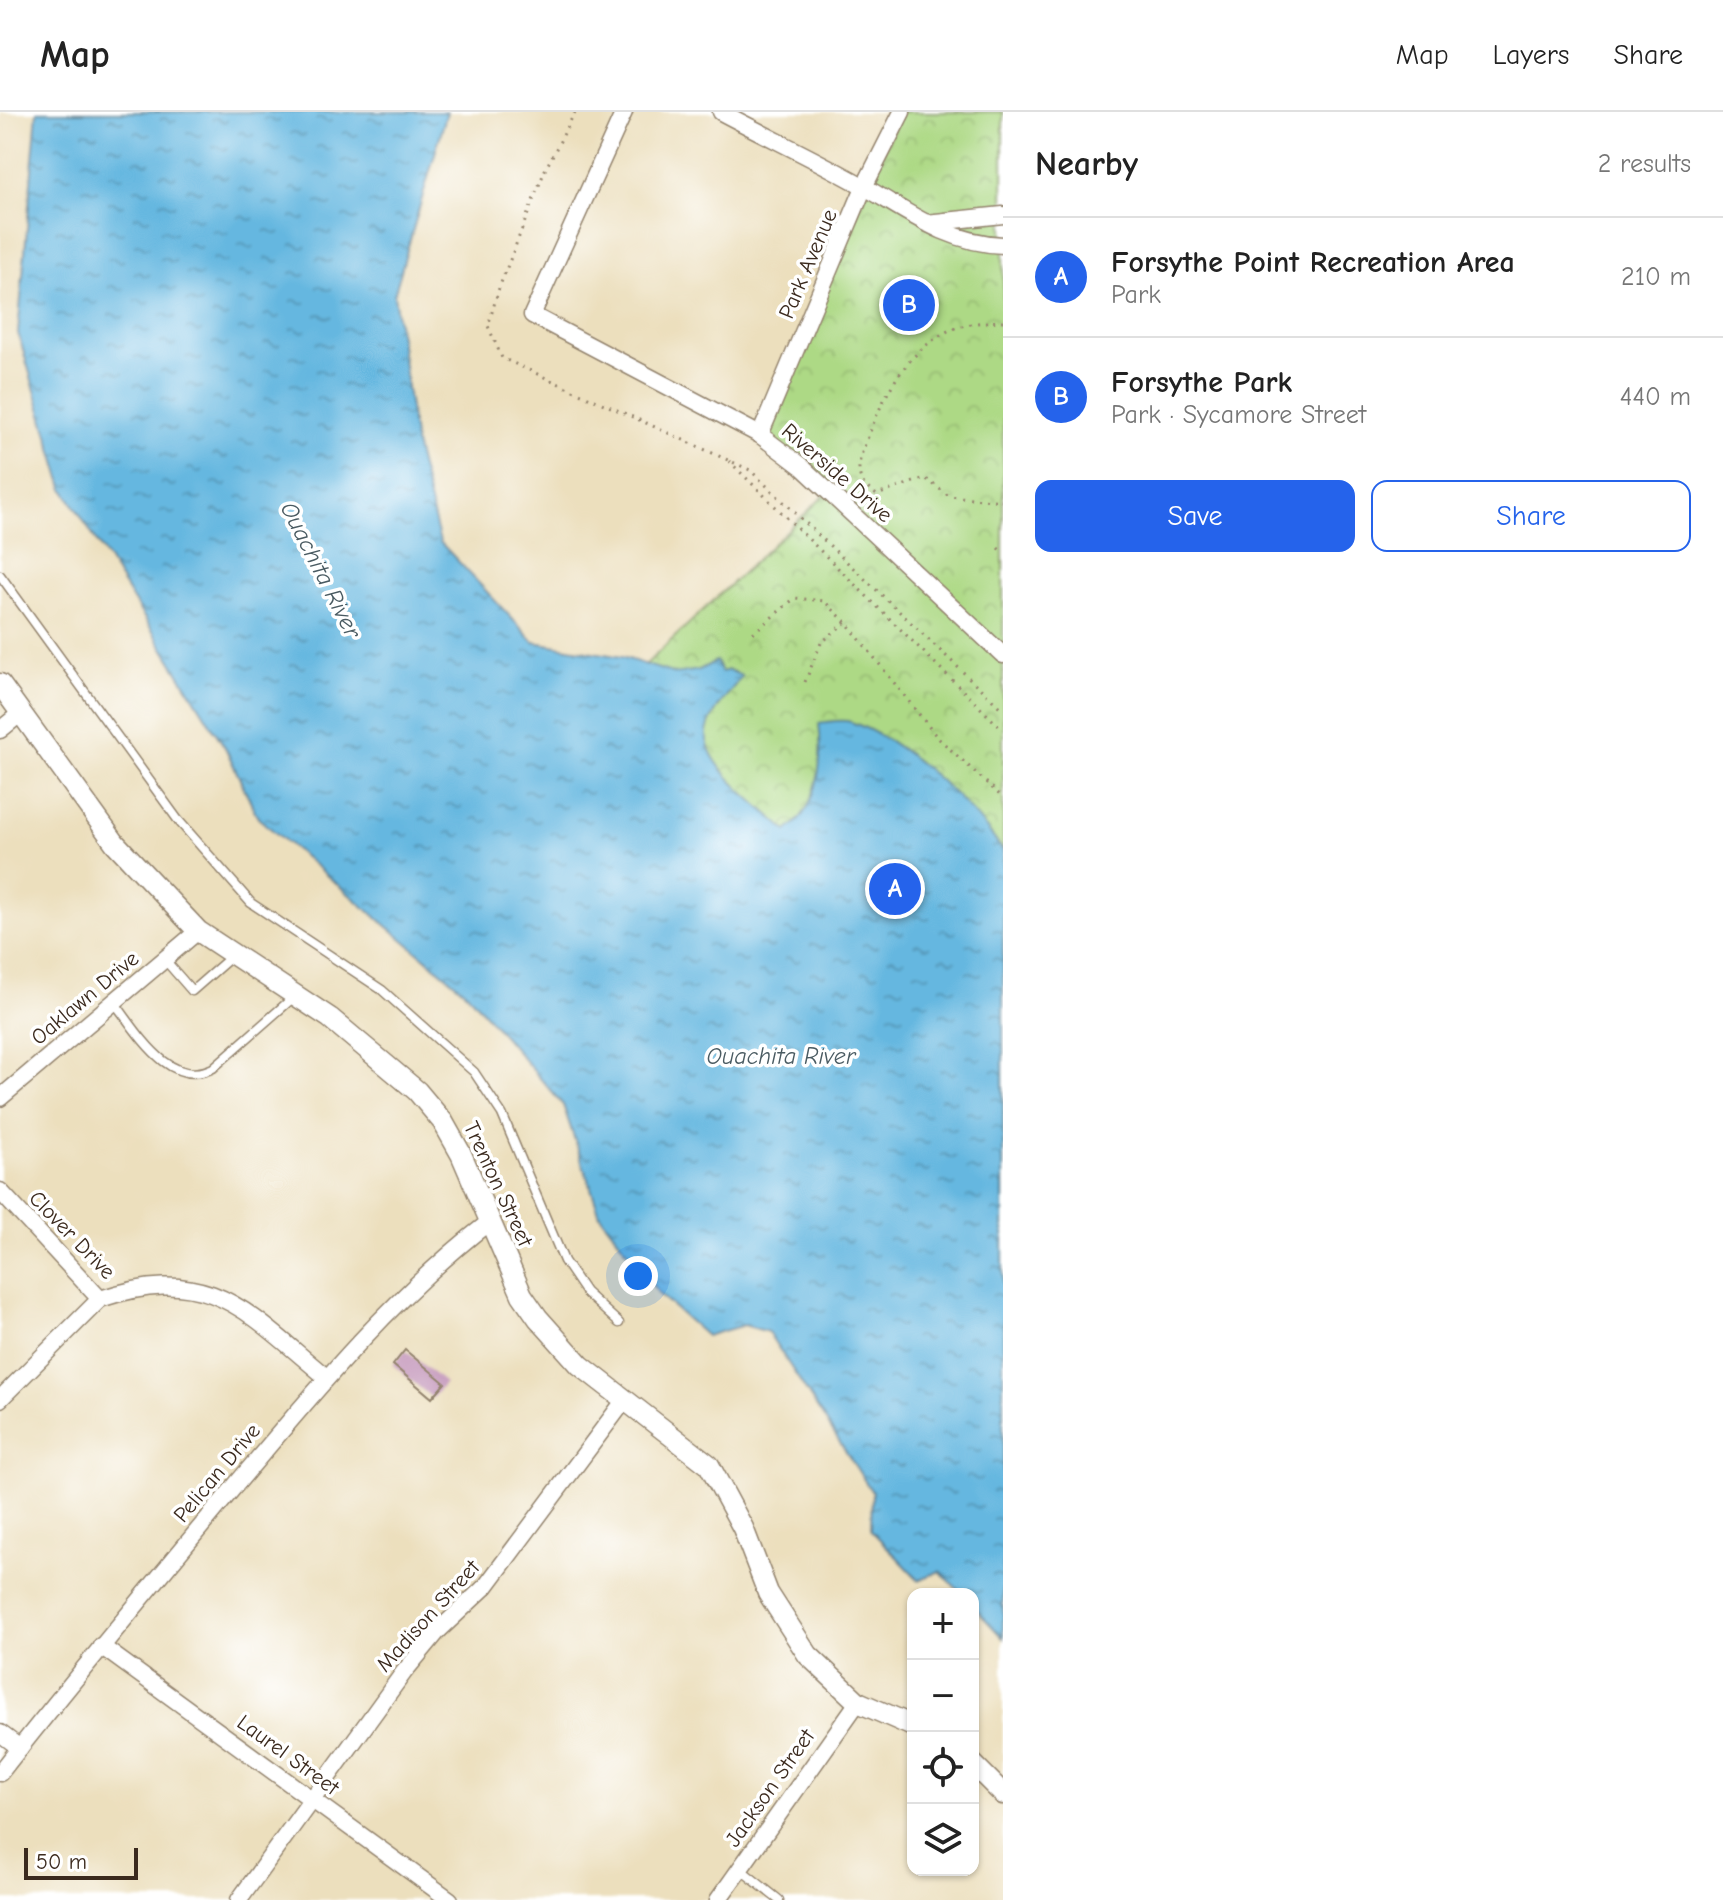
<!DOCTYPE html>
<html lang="en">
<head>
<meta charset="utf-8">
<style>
  :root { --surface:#fff; --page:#f2f2f2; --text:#222; --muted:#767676; --line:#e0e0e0; --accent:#2563eb }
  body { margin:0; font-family:"Comic Neue",sans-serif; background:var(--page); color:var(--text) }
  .controls { position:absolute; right:24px; bottom:24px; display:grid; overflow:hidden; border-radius:16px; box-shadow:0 2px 6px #0004 }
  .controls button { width:72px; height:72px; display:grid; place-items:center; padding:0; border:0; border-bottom:2px solid var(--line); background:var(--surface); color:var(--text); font:40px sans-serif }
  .scale { position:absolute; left:24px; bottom:20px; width:114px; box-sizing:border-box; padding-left:8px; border:4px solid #3b2a1e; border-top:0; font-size:22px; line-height:28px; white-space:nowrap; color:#3b2a1e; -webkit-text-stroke:6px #fff; paint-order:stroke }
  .you { position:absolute; left:638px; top:1164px; width:28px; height:28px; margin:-20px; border:6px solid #fff; border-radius:50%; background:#1a73e8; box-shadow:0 0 0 12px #1a73e833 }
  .badge { display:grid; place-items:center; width:52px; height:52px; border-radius:50%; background:var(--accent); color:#fff; font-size:26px; font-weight:700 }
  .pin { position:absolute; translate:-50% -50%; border:4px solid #fff; box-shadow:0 2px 8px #0006 }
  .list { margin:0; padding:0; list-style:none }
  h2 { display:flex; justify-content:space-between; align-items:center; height:104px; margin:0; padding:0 32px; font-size:34px }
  h2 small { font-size:26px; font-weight:400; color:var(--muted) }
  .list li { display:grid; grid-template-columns:52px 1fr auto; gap:24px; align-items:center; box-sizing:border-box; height:120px; padding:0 32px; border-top:2px solid var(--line) }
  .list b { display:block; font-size:30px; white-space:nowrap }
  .list p { margin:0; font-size:26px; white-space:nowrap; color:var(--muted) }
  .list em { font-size:26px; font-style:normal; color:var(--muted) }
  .actions { display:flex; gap:16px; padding:24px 32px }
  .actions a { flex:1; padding:18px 0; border:2px solid var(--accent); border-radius:16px; text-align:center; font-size:28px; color:var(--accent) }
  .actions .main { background:var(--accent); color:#fff }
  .icon { flex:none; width:44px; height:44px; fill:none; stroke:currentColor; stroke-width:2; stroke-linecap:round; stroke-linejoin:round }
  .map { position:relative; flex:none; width:1003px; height:1788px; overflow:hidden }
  header { display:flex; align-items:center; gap:48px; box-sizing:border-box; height:112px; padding:0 40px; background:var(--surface); border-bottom:2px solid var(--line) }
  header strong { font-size:38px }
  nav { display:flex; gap:44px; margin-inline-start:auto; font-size:28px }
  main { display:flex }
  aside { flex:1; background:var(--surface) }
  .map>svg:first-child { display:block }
  .park { fill:url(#park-crowns); stroke:#748252; stroke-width:2 }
  .water { fill:url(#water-ripples); stroke:#50707f; stroke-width:2 }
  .building { fill:#c599bc }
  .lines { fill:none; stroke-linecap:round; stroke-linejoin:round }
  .service-casing { stroke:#94846e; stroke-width:11 }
  .minor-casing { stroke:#94846e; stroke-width:19 }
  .tertiary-casing { stroke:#94846e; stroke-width:23 }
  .path { stroke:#94846e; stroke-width:3; stroke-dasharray:2 6; stroke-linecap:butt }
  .service { stroke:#fff; stroke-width:8 }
  .minor { stroke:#fff; stroke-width:16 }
  .tertiary { stroke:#fff; stroke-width:20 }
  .labels { text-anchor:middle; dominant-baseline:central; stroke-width:7; stroke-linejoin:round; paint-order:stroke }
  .street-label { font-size:22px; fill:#3b2a1e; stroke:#fff }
  .water-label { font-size:24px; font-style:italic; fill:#4a5b62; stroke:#fff }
</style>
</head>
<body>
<header>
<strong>Map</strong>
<nav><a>Map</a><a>Layers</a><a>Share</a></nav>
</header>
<main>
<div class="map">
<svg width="1003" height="1788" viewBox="0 0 1003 1788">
  <defs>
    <pattern id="park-crowns" width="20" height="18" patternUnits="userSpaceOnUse" patternTransform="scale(2)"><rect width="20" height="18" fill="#add985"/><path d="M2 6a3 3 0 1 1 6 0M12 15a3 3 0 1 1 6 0" fill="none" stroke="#96ba72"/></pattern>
    <pattern id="water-ripples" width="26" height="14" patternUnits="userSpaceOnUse" patternTransform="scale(2)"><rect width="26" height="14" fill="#65b7e0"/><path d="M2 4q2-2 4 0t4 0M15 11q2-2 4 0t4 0" fill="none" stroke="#5495b5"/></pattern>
  </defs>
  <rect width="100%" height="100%" fill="#fff"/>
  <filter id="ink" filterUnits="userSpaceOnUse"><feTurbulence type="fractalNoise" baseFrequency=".0125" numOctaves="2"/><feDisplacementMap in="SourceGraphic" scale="16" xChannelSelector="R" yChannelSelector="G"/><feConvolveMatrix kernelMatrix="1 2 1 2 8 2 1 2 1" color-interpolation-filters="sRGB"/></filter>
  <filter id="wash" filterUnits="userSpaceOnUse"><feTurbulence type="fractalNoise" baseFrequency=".006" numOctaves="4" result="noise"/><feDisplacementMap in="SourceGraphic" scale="32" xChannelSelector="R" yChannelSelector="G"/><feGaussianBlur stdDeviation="1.8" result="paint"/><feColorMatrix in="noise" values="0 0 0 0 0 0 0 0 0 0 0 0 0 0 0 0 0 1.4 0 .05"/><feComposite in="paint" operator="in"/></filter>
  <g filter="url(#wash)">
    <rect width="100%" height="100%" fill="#ecdfbd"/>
    <polygon class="park" points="901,0 1003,0 1003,997 606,590 825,383 760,323"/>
    <path class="water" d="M37,0H447L394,183L415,332L440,430L534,530L622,545L675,562L699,558L716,549L721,560L729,558L742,564C731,579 713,598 708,616C697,650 764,697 787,719C820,694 823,649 819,611C829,610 842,607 851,610C905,629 971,692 1003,739V1526L973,1494V1482H962L940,1459L919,1468L871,1418L872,1380L768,1220L744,1213L706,1224L660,1183L600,1103L563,993L468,882L258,706L226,637L64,377L18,221Z"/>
    <g id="blocks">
      <polygon class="building" points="405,1238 445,1271 432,1286 393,1253"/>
    </g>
  </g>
  <g filter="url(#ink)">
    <use href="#blocks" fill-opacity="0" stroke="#94846e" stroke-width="2"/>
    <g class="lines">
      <g class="service-casing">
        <g id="service">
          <polyline points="0,463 178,708 251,791 382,878 474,960 502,1002 564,1149 585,1180 619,1211"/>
          <polyline points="165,848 192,879 232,844"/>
          <path d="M114,890C137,919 169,978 213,956L295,884"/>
          <polyline points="740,1757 779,1788"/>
        </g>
      </g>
      <g class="minor-casing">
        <g id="minor">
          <polyline points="624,0 532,203 760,323 801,354 1003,543"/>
          <path d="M721,0C768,25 817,48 863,74C910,101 948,131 1003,133"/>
          <polyline points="926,111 1003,103"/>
          <polyline points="760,323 864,75 902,0"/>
          <polyline points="0,618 21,601"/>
          <polyline points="0,986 198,819"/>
          <path d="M0,1079L100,1187C210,1150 247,1200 326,1265"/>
          <polyline points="0,1287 100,1187"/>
          <polyline points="101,1534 450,1788"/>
          <polyline points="0,1621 20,1636"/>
          <path d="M0,1661C76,1564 155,1470 234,1375C313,1281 391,1186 489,1110"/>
          <polyline points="239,1788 404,1560 438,1519 486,1474 624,1289"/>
          <polyline points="718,1788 858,1590"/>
        </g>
      </g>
      <g class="tertiary-casing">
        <g id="tertiary">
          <polyline points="0,572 115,731 198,819 330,906 417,979 443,1010 461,1042 522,1183 538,1206 580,1253 709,1353 743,1416 768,1481 808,1543 858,1590 913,1614"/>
          <polyline points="973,1652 1003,1682"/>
        </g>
      </g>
      <g class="path">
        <polyline points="575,0 545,58 499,176 488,214 502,246 750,358 1003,598"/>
        <path d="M1003,209C986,210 964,211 948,219C905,241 884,283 868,325C858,349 851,368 877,383L925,366L949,384L1003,389"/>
        <polyline points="729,349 1003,618"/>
        <polyline points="998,436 1003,441"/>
        <polyline points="753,521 795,486 824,489 846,510"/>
        <polyline points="805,570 821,531 846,510 937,625 1003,686"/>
      </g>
      <use href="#service" class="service"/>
      <use href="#minor" class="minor"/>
      <use href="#tertiary" class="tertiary"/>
    </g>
  </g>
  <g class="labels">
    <g class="street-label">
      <text transform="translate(808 152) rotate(-67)">Park Avenue</text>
      <text transform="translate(837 361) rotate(41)">Riverside Drive</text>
      <text transform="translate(85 886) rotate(-40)">Oaklawn Drive</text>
      <text transform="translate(498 1072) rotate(65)">Trenton Street</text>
      <text transform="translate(72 1123) rotate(46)">Clover Drive</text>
      <text transform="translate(217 1361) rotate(-50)">Pelican Drive</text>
      <text transform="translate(428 1504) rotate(-48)">Madison Street</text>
      <text transform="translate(288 1643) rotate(36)">Laurel Street</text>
      <text transform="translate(770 1676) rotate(-55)">Jackson Street</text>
    </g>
    <g class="water-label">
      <text transform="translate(321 458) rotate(63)">Ouachita River</text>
      <text x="781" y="944">Ouachita River</text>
    </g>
  </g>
</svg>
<div class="controls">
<button>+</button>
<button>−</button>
<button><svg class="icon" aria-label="locate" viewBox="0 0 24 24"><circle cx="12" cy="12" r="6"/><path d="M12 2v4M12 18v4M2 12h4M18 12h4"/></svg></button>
<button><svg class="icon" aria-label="layers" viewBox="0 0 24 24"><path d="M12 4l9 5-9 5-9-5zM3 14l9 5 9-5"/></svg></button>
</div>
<div class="scale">50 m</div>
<div class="you"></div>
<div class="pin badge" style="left:895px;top:777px">A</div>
<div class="pin badge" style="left:909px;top:193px">B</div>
</div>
<aside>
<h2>Nearby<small>2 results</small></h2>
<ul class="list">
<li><span class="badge">A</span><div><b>Forsythe Point Recreation Area</b><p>Park</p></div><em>210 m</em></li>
<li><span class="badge">B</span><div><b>Forsythe Park</b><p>Park · Sycamore Street</p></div><em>440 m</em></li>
</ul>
<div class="actions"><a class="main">Save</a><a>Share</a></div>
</aside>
</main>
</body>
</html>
